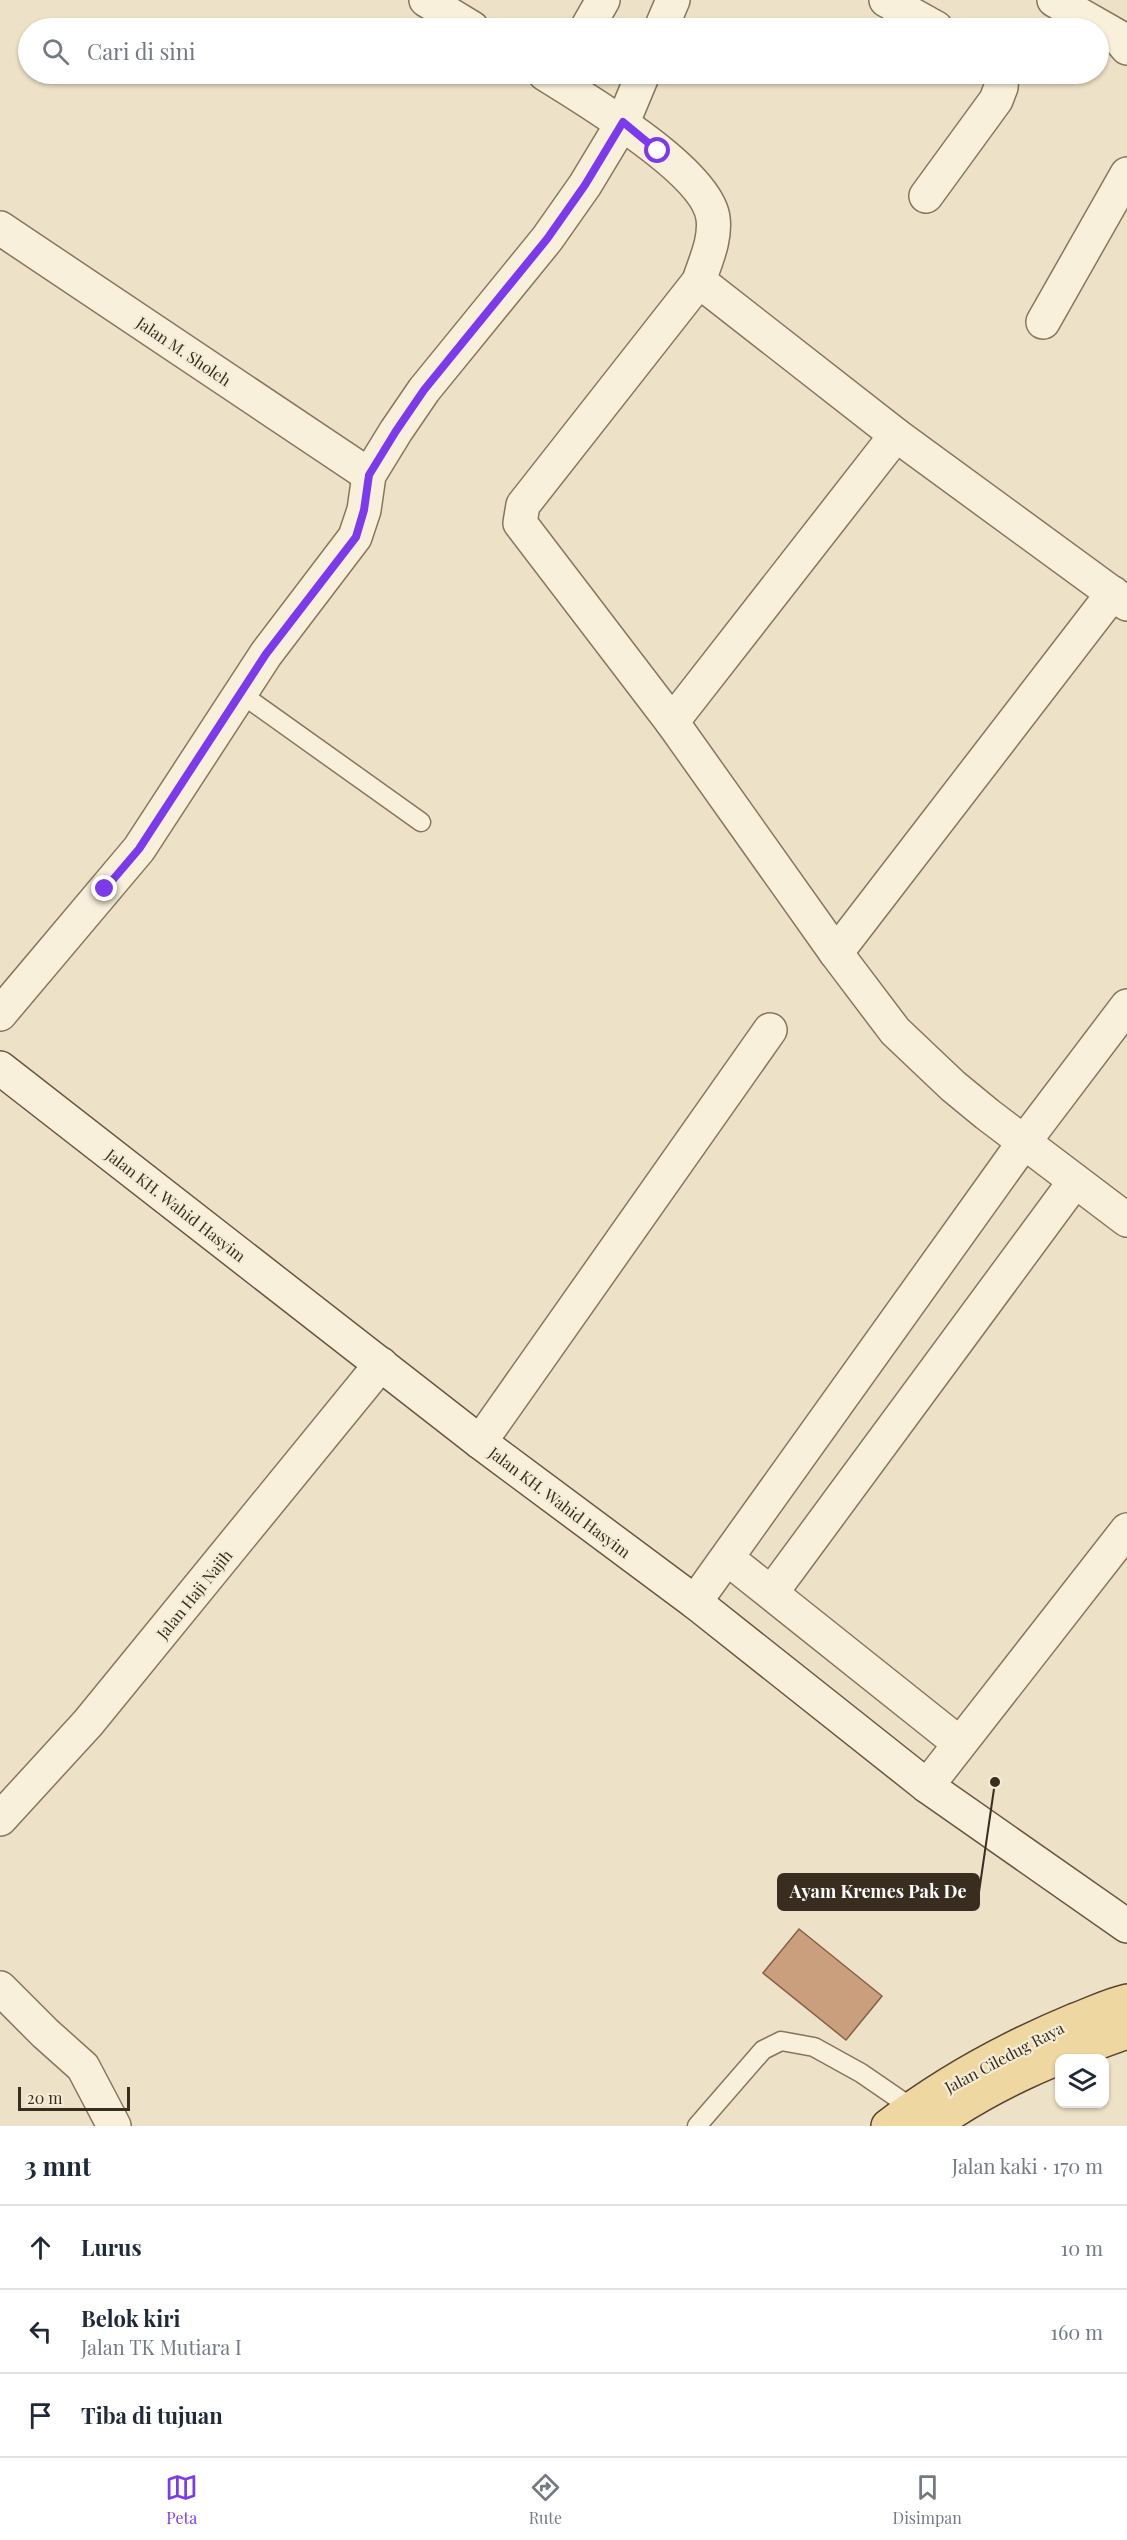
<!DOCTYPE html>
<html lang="id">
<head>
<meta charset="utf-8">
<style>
  :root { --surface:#fff; --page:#f6f6f7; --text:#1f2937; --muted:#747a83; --line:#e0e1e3; --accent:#7c3aed }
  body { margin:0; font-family:"Playfair Display",serif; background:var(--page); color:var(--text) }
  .controls { position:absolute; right:18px; bottom:18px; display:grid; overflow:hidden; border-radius:12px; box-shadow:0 2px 4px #0004 }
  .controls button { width:54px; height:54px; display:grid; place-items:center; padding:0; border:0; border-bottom:2px solid var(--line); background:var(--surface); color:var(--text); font:30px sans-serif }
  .scale { position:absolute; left:18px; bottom:15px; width:112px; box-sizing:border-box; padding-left:6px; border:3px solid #392d20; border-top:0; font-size:16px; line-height:21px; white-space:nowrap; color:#392d20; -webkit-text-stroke:4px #f5ecd6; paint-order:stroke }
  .stop { position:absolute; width:18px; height:18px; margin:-14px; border:4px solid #7c3aed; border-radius:50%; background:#fff }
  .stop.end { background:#7c3aed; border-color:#fff; box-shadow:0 2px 6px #0008 }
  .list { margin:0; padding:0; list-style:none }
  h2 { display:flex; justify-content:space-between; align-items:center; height:78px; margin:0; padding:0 24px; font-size:26px }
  h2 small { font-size:20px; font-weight:400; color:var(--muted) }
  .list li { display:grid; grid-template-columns:39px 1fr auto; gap:18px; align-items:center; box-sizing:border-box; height:84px; padding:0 24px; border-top:2px solid var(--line) }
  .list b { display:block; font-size:22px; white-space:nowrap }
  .list p { margin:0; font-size:20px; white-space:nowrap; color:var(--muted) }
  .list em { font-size:20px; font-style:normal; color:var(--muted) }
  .icon { flex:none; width:33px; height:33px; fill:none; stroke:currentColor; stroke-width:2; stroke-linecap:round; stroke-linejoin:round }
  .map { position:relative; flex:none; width:1127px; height:2126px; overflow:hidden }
  .search { position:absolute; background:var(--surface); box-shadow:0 2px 4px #0004; left:18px; right:18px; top:18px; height:66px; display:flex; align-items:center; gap:15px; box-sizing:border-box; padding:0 21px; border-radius:33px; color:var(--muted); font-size:22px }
  .sheet { height:330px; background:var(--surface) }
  nav { display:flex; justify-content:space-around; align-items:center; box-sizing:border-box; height:84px; border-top:2px solid var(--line); background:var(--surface); font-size:16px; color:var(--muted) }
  nav a { display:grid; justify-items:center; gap:3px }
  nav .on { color:var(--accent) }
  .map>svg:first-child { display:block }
  .building { fill:#ca9f7e; stroke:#875f43; stroke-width:1.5 }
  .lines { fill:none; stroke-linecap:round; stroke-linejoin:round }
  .lane-casing { stroke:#89755d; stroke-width:21 }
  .street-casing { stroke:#89755d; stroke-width:36 }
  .secondary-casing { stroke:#6a5640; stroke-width:36 }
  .primary-casing { stroke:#574331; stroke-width:36 }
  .lane { stroke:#f8f0da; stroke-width:18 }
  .street { stroke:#f8f0da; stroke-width:33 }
  .secondary { stroke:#f8f0da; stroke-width:33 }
  .primary { stroke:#efd7a1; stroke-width:33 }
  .route { stroke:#7c3aed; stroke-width:8 }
  .labels { text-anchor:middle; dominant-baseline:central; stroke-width:4.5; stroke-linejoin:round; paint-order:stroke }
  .street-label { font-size:16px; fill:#392d20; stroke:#f5ecd6 }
  .leader { fill:none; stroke:#392d20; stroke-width:2 }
  .callout-dot { fill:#392d20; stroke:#f5ecd6; stroke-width:2 }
  .callout { fill:#392d20; stroke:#392d20; stroke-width:2 }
  .callout-label { font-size:18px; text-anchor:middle; font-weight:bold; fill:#fff }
</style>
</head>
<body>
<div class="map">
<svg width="1127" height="2126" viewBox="0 0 1127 2126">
  <rect width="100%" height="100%" fill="#ede2c7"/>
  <polygon class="building" points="799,1929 882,1996 846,2040 763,1973"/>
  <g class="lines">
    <g class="lane-casing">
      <g id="lane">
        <polyline points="240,693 421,822"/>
        <polyline points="697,2126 763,2050 781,2041 814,2047 861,2073 912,2108"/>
      </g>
    </g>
    <g class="street-casing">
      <g id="street">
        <polyline points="426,0 472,28"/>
        <polyline points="886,0 936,28"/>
        <polyline points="1054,0 1117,36 1127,48"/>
        <polyline points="587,28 603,0"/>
        <polyline points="661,28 673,0"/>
        <path d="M545,74C585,99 707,171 713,218C716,240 705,262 699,281L896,435L1127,604"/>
        <polyline points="926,196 996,100 1001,87 1002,74"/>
        <polyline points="0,228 369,475"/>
        <polyline points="699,281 523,505 520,523 672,722 836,953 895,1031 953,1086 987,1114 1127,1220"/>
        <polyline points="1043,322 1127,174"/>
        <polyline points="672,722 896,435"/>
        <polyline points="836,953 1113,593"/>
        <polyline points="0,1014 139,849 266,654 355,537 364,510 369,475 396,431 424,390 547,239 585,185 623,122 643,74"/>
        <polyline points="480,1442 770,1030"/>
        <polyline points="727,1558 959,1743"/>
        <polyline points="772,1592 1075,1181"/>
        <polyline points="695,1602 1024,1142 1127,1006"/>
        <polyline points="927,1786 1127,1530"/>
        <polyline points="0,1819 88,1723 381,1364"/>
        <polyline points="0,1988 45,2033 83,2067 114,2126"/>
      </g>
    </g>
    <g class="secondary-casing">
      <polyline id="secondary" points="0,1068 480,1442 695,1602 927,1786 1127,1926"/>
    </g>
    <g class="primary-casing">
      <g id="primary">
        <path d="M888,2126C944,2083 1010,2047 1075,2020C1092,2014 1109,2005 1127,2001"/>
        <path d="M932,2126C994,2082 1056,2057 1127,2032"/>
      </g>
    </g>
    <use href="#lane" class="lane"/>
    <use href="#street" class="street"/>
    <use href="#secondary" class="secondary"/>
    <use href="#primary" class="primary"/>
  </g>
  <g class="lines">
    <polyline class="route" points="105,889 139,849 266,654 356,537 364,510 369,475 396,431 424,390 547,239 585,185 623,122 658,151"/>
  </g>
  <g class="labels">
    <g class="street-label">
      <text transform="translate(184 351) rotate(34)">Jalan M. Sholeh</text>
      <text transform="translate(176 1205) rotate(38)">Jalan KH. Wahid Hasyim</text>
      <text transform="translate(560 1502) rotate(37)">Jalan KH. Wahid Hasyim</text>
      <text transform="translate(194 1594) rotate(-51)">Jalan Haji Najih</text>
      <text transform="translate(1004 2057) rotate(-28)">Jalan Ciledug Raya</text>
    </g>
  </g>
  <path class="leader" d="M995 1782L979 1892"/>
  <circle class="callout-dot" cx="995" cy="1782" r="6"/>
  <rect class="callout" x="778" y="1874" width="201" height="36" rx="6"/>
  <g class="callout-label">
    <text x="878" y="1898">Ayam Kremes Pak De</text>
  </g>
</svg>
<div class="controls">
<button><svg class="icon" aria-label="layers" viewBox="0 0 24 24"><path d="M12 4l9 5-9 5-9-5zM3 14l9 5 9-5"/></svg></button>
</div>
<div class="scale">20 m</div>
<div class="stop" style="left:658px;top:151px"></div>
<div class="stop end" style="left:105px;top:889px"></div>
<div class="search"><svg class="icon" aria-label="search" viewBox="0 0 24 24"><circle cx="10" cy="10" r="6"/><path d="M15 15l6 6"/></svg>Cari di sini</div>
</div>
<section class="sheet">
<h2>3 mnt<small>Jalan kaki · 170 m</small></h2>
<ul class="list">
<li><svg class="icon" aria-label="ahead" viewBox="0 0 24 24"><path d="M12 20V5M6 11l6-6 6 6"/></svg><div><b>Lurus</b></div><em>10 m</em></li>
<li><svg class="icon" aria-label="left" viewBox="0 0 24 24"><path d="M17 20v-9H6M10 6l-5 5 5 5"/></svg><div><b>Belok kiri</b><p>Jalan TK Mutiara I</p></div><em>160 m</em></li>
<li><svg class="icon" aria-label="arrive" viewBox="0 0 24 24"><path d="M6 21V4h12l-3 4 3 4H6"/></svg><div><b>Tiba di tujuan</b></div></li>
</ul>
</section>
<nav>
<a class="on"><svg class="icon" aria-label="map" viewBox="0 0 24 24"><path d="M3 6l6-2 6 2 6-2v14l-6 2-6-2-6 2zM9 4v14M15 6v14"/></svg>Peta</a>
<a><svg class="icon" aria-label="directions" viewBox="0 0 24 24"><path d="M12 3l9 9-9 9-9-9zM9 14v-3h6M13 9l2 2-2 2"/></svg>Rute</a>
<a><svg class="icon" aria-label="saved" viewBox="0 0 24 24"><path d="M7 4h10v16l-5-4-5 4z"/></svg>Disimpan</a>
</nav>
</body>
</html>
